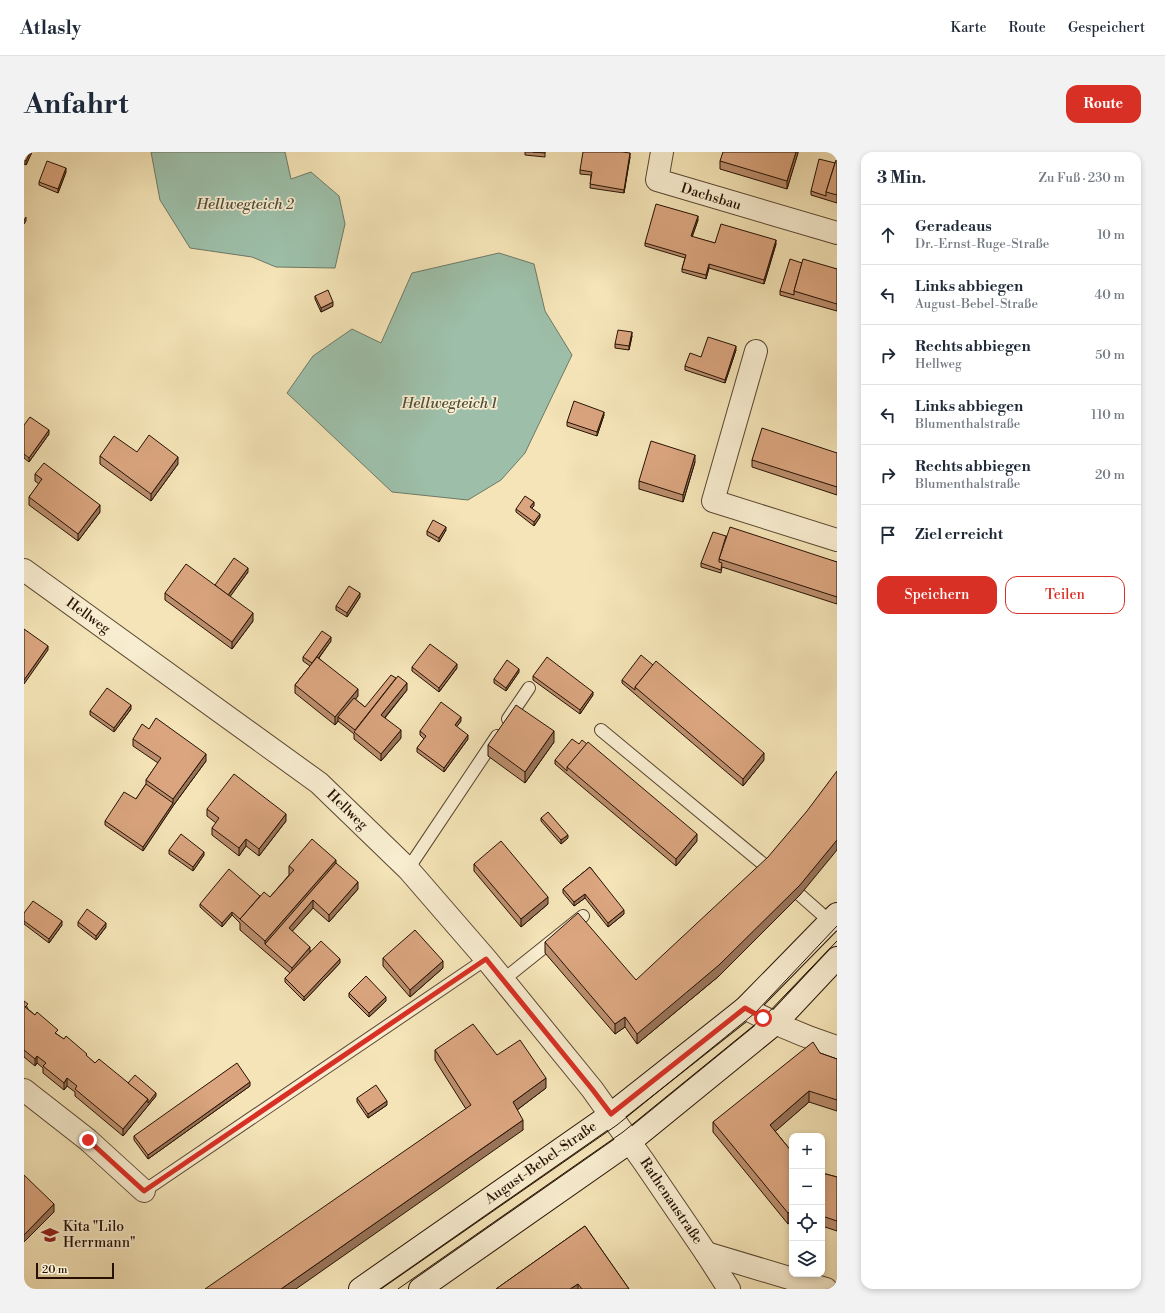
<!DOCTYPE html>
<html lang="de">
<head>
<meta charset="utf-8">
<style>
  :root { --surface:#fff; --page:#f2f2f3; --text:#1f2937; --muted:#747a83; --line:#e0e1e3; --accent:#d93025 }
  body { margin:0; font-family:"Libre Bodoni",serif; background:var(--page); color:var(--text) }
  .controls { position:absolute; right:12px; bottom:12px; display:grid; overflow:hidden; border-radius:8px; box-shadow:0 2px 6px #0003 }
  .controls button { width:36px; height:36px; display:grid; place-items:center; padding:0; border:0; border-bottom:1px solid var(--line); background:var(--surface); color:var(--text); font:20px sans-serif }
  .scale { position:absolute; left:12px; bottom:10px; width:78px; box-sizing:border-box; padding-left:4px; border:2px solid #261103; border-top:0; font-size:11px; line-height:14px; white-space:nowrap; color:#261103; -webkit-text-stroke:3px #f8edd0; paint-order:stroke }
  .stop { position:absolute; width:12px; height:12px; margin:-9px; border:3px solid #d93025; border-radius:50%; background:#fff }
  .stop.end { background:#d93025; border-color:#fff; box-shadow:0 1px 4px #0008 }
  .list { margin:0; padding:0; list-style:none }
  h2 { display:flex; justify-content:space-between; align-items:center; height:52px; margin:0; padding:0 16px; font-size:17px }
  h2 small { font-size:13px; font-weight:400; color:var(--muted) }
  .list li { display:grid; grid-template-columns:26px 1fr auto; gap:12px; align-items:center; box-sizing:border-box; height:60px; padding:0 16px; border-top:1px solid var(--line) }
  .list b { display:block; font-size:15px; white-space:nowrap }
  .list p { margin:0; font-size:13px; white-space:nowrap; color:var(--muted) }
  .list em { font-size:13px; font-style:normal; color:var(--muted) }
  .actions { display:flex; gap:8px; padding:12px 16px }
  .actions a { flex:1; padding:9px 0; border:1px solid var(--accent); border-radius:12px; text-align:center; font-size:14px; color:var(--accent) }
  .actions .main { background:var(--accent); color:#fff }
  .icon { flex:none; width:22px; height:22px; fill:none; stroke:currentColor; stroke-width:2; stroke-linecap:round; stroke-linejoin:round }
  .map { position:relative; flex:none; width:813px; height:1137px; overflow:hidden; border-radius:12px }
  header { display:flex; align-items:center; gap:24px; box-sizing:border-box; height:56px; padding:0 20px; background:var(--surface); border-bottom:1px solid var(--line) }
  header strong { font-size:19px }
  nav { display:flex; gap:22px; margin-inline-start:auto; font-size:14px }
  .intro { display:flex; align-items:center; justify-content:space-between; box-sizing:border-box; height:96px; padding:0 24px }
  h1 { margin:0; font-size:28px }
  .button { padding:10px 18px; border-radius:12px; background:var(--accent); color:#fff; font-size:14px; font-weight:700 }
  main { display:flex; gap:24px; padding:0 24px }
  aside { flex:1; background:var(--surface); border-radius:12px; box-shadow:0 2px 6px #0003 }
  .map>svg:first-child { display:block }
  .water { fill:#9dbfa9; stroke:#6d7967 }
  .lines { fill:none; stroke-linecap:round; stroke-linejoin:round }
  .lane-casing { stroke:#5a4630; stroke-width:14 }
  .street-casing { stroke:#5a4630; stroke-width:24 }
  .secondary-casing { stroke:#261103; stroke-width:24 }
  .lane { stroke:#f8edd0; stroke-width:12 }
  .street { stroke:#f8edd0; stroke-width:22 }
  .secondary { stroke:#f8edd0; stroke-width:22 }
  .tram { stroke:#261103; stroke-width:1 }
  .wall { fill:#bb8e6d; stroke:#261103 }
  .shaded-wall { fill:#997459; stroke:#261103 }
  .building { fill:#daa57f; stroke:#261103 }
  .route { stroke:#d93025; stroke-width:5 }
  .labels { text-anchor:middle; dominant-baseline:central; stroke-width:3.5; stroke-linejoin:round; paint-order:stroke }
  .street-label { font-size:14px; fill:#261103; stroke:#f8edd0 }
  .poi-label { font-size:14px; fill:#261103; stroke:#f8edd0; text-anchor:start }
  .water-label { font-size:15px; font-style:italic; fill:#504e3d; stroke:#f8edd0 }
</style>
</head>
<body>
<header>
<strong>Atlasly</strong>
<nav><a>Karte</a><a>Route</a><a>Gespeichert</a></nav>
</header>
<div class="intro"><h1>Anfahrt</h1><a class="button">Route</a></div>
<main>
<div class="map">
<svg width="813" height="1137" viewBox="0 0 813 1137">
  <rect width="100%" height="100%" fill="#f4e4b7"/>
  <filter id="stains"><feTurbulence type="fractalNoise" baseFrequency=".005" numOctaves="4"/><feColorMatrix values="0 0 0 0 .2 0 0 0 0 .09 0 0 0 0 .02 0 0 0 .5 -.17"/></filter>
  <radialGradient id="worn" r=".72"><stop offset=".6" stop-color="#630" stop-opacity="0"/><stop offset="1" stop-color="#630" stop-opacity=".3"/></radialGradient>
  <g class="water">
    <polygon points="127,0 261,0 267,27 287,20 315,44 321,72 311,116 252,115 228,105 166,96 136,48"/>
    <polygon points="475,101 510,112 521,159 548,203 501,301 477,328 444,348 368,340 263,241 289,204 328,177 357,191 388,121"/>
  </g>
  <g class="lines">
    <g class="lane-casing">
      <g id="lane">
        <polyline points="484,567 505,536"/>
        <polyline points="577,578 744,716"/>
        <polyline points="384,717 473,584"/>
        <polyline points="776,743 810,773"/>
        <polyline points="479,828 559,764"/>
        <polyline points="120,1039 462,807"/>
      </g>
    </g>
    <g class="street-casing">
      <g id="street">
        <polyline points="638,0 633,28 813,81"/>
        <polyline points="732,199 689,349 813,388"/>
        <polyline points="0,418 295,631 384,717 462,807 568,937 620,1010 682,1101 705,1137"/>
        <path d="M721,856C751,872 781,885 813,895"/>
        <polyline points="0,938 64,988 120,1039"/>
        <polyline points="682,1101 802,1137"/>
      </g>
    </g>
    <g class="secondary-casing">
      <g id="secondary">
        <polyline points="336,1137 587,962 721,856 813,762"/>
        <polyline points="396,1137 606,990 752,871 813,806"/>
      </g>
    </g>
    <use href="#lane" class="lane"/>
    <use href="#street" class="street"/>
    <use href="#secondary" class="secondary"/>
    <g class="tram">
      <polyline points="357,1137 593,973 731,861 813,774"/>
      <polyline points="374,1137 599,980 739,866 813,789"/>
    </g>
  </g>
  <g class="wall">
    <polygon points="0,0 8,0 2,13 0,12"/>
    <polygon points="501,0 521,0 521,5 501,3"/>
    <polygon points="774,0 763,37 696,17 696,9"/>
    <polygon points="606,5 600,41 566,36 567,23 556,22 556,18"/>
    <polygon points="813,8 813,51 787,43 787,39"/>
    <polygon points="42,20 34,41 15,33 15,30"/>
    <polygon points="674,68 668,85 691,91 752,92 740,132 685,116 682,127 658,120 658,117 661,106 621,94 621,91"/>
    <polygon points="778,111 813,117 813,159 756,143 756,139"/>
    <polygon points="291,144 309,154 297,160 291,147"/>
    <polygon points="608,184 605,198 591,196 591,192"/>
    <polygon points="712,198 701,231 661,218 661,214 677,205"/>
    <polygon points="580,263 573,284 543,274 543,270"/>
    <polygon points="0,273 25,282 5,310 0,306"/>
    <polygon points="813,301 813,343 728,315 728,308"/>
    <polygon points="76,304 154,312 127,349 76,312"/>
    <polygon points="671,310 659,350 615,337 615,329"/>
    <polygon points="11,322 76,360 54,389 5,353 5,345 15,332 11,329"/>
    <polygon points="510,354 508,356 516,365 510,374 492,360 492,357"/>
    <polygon points="422,378 415,390 403,383 403,379"/>
    <polygon points="702,384 813,410 813,452 698,415 697,421 677,415 677,411"/>
    <polygon points="224,420 206,444 229,469 208,497 141,448 141,441 191,433"/>
    <polygon points="336,445 323,465 312,458 312,454"/>
    <polygon points="307,489 295,506 334,544 331,547 341,555 383,538 361,566 377,586 357,609 330,587 330,582 314,569 311,573 271,541 271,533 286,514 279,509 279,505"/>
    <polygon points="388,515 433,516 415,540 388,519"/>
    <polygon points="495,520 482,539 470,531 470,527"/>
    <polygon points="509,524 569,543 556,562 509,528"/>
    <polygon points="598,528 740,608 719,634 598,531"/>
    <polygon points="107,557 90,580 66,563 66,559"/>
    <polygon points="437,569 432,575 444,587 420,620 393,600 393,596 400,587 396,583 396,579"/>
    <polygon points="125,577 182,609 149,654 119,699 81,673 81,669 112,647 122,632 122,628 134,611 109,594 109,587"/>
    <polygon points="530,590 501,631 464,604 464,593"/>
    <polygon points="531,608 673,689 652,714 531,612"/>
    <polygon points="183,657 262,669 235,704 222,694 215,704 188,683 188,676 192,671 183,664"/>
    <polygon points="517,666 544,686 537,692 517,669"/>
    <polygon points="145,698 180,703 169,719 145,702"/>
    <polygon points="312,711 334,737 305,770 289,756 268,779 286,799 316,811 280,849 261,830 261,826 266,821 216,778 216,771 208,763 198,775 176,755 176,752 236,744 246,745 265,723 265,714"/>
    <polygon points="450,712 524,752 497,775 450,719"/>
    <polygon points="566,715 600,762 584,775 561,746 550,754 539,741 539,737"/>
    <polygon points="776,743 695,824 613,892 601,875 591,882 521,801 521,790 612,828"/>
    <polygon points="0,761 38,773 25,791 0,772"/>
    <polygon points="54,770 82,775 72,788 54,774"/>
    <polygon points="359,806 419,816 386,845 359,814"/>
    <polygon points="325,841 362,849 345,865 325,845"/>
    <polygon points="0,849 4,857 34,883 71,911 104,931 132,944 99,984 51,944 51,940 43,934 40,938 19,921 19,916 13,911 11,914 0,905"/>
    <polygon points="411,898 473,903 522,936 493,958 499,978 442,957 411,908"/>
    <polygon points="796,901 813,907 813,959 785,950 751,979 768,1000 768,1069 764,1072 689,980 689,970"/>
    <polygon points="226,934 124,1007 110,988 110,984"/>
    <polygon points="333,946 363,953 344,966 333,950"/>
    <polygon points="798,1021 813,1025 813,1079 798,1074"/>
    <polygon points="561,1074 605,1137 472,1137"/>
  </g>
  <g class="shaded-wall">
    <polygon points="6,0 8,0 2,13 2,9"/>
    <polygon points="772,0 774,0 774,1 763,37 763,29"/>
    <polygon points="606,1 606,5 600,41 600,38"/>
    <polygon points="42,16 42,20 34,41 34,37"/>
    <polygon points="674,64 674,68 667,88 667,84"/>
    <polygon points="2,65 2,69 0,72 0,68"/>
    <polygon points="752,88 752,92 740,132 740,128"/>
    <polygon points="685,112 685,116 682,127 682,123"/>
    <polygon points="309,150 309,154 297,160 297,156"/>
    <polygon points="608,180 608,184 605,198 605,194"/>
    <polygon points="712,194 712,198 701,231 701,228"/>
    <polygon points="580,260 580,263 573,284 573,280"/>
    <polygon points="25,278 25,282 5,310 5,306"/>
    <polygon points="671,303 671,310 659,350 659,343"/>
    <polygon points="154,305 154,312 127,349 127,342"/>
    <polygon points="510,350 510,354 506,358 506,355"/>
    <polygon points="76,353 76,360 54,389 54,382"/>
    <polygon points="516,362 516,365 510,374 510,370"/>
    <polygon points="422,375 422,378 415,390 415,386"/>
    <polygon points="224,416 224,420 203,449 203,445"/>
    <polygon points="336,441 336,445 323,465 323,461"/>
    <polygon points="229,461 229,469 208,497 208,490"/>
    <polygon points="307,485 307,489 288,515 288,511"/>
    <polygon points="24,494 24,498 0,532 0,528"/>
    <polygon points="433,512 433,516 415,540 415,536"/>
    <polygon points="495,517 495,520 482,539 482,536"/>
    <polygon points="383,531 383,538 357,570 357,563"/>
    <polygon points="334,537 334,544 316,567 314,565 314,569 311,573 311,565"/>
    <polygon points="569,540 569,543 556,562 556,558"/>
    <polygon points="107,553 107,557 90,580 90,576"/>
    <polygon points="437,565 437,569 431,577 431,573"/>
    <polygon points="377,578 377,586 357,609 357,602"/>
    <polygon points="530,579 530,590 501,631 501,620"/>
    <polygon points="444,583 444,587 420,620 420,616"/>
    <polygon points="740,601 740,608 719,634 719,627"/>
    <polygon points="182,602 182,609 149,654 119,699 119,695 149,651 149,647"/>
    <polygon points="262,662 262,669 235,704 235,697"/>
    <polygon points="673,682 673,689 652,714 652,707"/>
    <polygon points="544,683 544,686 537,692 537,688"/>
    <polygon points="222,687 222,694 215,704 215,696"/>
    <polygon points="813,688 813,698 776,743 695,824 613,892 613,882"/>
    <polygon points="180,700 180,703 169,719 169,715"/>
    <polygon points="312,708 312,718 241,792 241,789"/>
    <polygon points="334,730 334,737 305,770 305,763"/>
    <polygon points="561,742 561,746 550,754 550,750"/>
    <polygon points="524,745 524,752 497,775 497,767"/>
    <polygon points="289,748 289,756 265,783 265,776"/>
    <polygon points="600,758 600,762 584,775 584,771"/>
    <polygon points="208,760 208,763 198,775 198,771"/>
    <polygon points="38,769 38,773 25,791 25,787"/>
    <polygon points="82,771 82,775 72,788 72,784"/>
    <polygon points="286,795 286,802 268,823 268,816"/>
    <polygon points="316,807 316,811 280,849 280,845"/>
    <polygon points="419,809 419,816 386,845 386,838"/>
    <polygon points="362,845 362,849 345,865 345,861"/>
    <polygon points="601,865 601,875 591,882 591,872"/>
    <polygon points="13,904 13,911 11,914 11,907"/>
    <polygon points="43,926 43,934 40,938 40,931"/>
    <polygon points="522,926 522,936 489,961 489,950"/>
    <polygon points="226,930 226,934 124,1007 124,1003"/>
    <polygon points="785,939 785,950 746,984 746,973"/>
    <polygon points="132,941 132,944 99,984 99,977 124,947"/>
    <polygon points="363,949 363,953 344,966 344,962"/>
    <polygon points="499,968 499,978 272,1137 257,1137"/>
    <polygon points="30,1052 30,1060 0,1090 0,1083"/>
    <polygon points="768,1058 768,1069 764,1072 764,1061"/>
    <polygon points="554,1132 554,1137 546,1137"/>
  </g>
  <g class="building">
    <polygon points="0,0 6,0 2,9 0,8"/>
    <polygon points="509,0 521,0 521,1"/>
    <polygon points="559,0 598,0 606,1 600,38 566,32 568,20 556,18"/>
    <polygon points="699,0 772,0 763,29 696,9"/>
    <polygon points="795,7 811,11 802,40 802,44 787,39"/>
    <polygon points="812,8 813,8 813,43 802,40"/>
    <polygon points="23,9 42,16 34,37 15,30"/>
    <polygon points="632,52 674,64 667,84 691,91 697,72 752,88 740,128 685,112 682,123 658,117 662,103 621,91"/>
    <polygon points="766,107 778,111 770,139 770,143 756,139"/>
    <polygon points="779,107 813,117 813,152 770,139"/>
    <polygon points="304,138 309,150 297,156 291,144"/>
    <polygon points="594,178 608,180 605,194 591,192"/>
    <polygon points="684,185 712,194 701,228 661,214 666,201 677,205"/>
    <polygon points="550,249 580,260 573,280 543,270"/>
    <polygon points="6,265 25,278 5,306 0,302 0,273"/>
    <polygon points="738,276 813,301 813,335 728,308"/>
    <polygon points="125,283 154,305 127,342 76,304 90,284 113,300"/>
    <polygon points="627,289 671,303 659,343 615,329"/>
    <polygon points="20,311 76,353 54,382 5,345 18,327 11,322"/>
    <polygon points="501,344 510,350 506,355 516,362 510,370 492,357"/>
    <polygon points="409,368 422,375 415,386 403,379"/>
    <polygon points="706,375 813,410 813,445 695,407"/>
    <polygon points="689,380 702,384 695,407 695,410 698,411 697,418 677,411"/>
    <polygon points="210,406 224,416 204,443 191,433"/>
    <polygon points="162,412 229,461 208,490 141,441"/>
    <polygon points="325,434 336,441 323,461 312,454"/>
    <polygon points="0,477 24,494 0,528"/>
    <polygon points="298,479 307,485 288,511 279,505"/>
    <polygon points="406,492 433,512 415,536 388,515"/>
    <polygon points="617,503 629,513 611,535 611,538 598,528"/>
    <polygon points="293,505 334,537 311,565 271,533"/>
    <polygon points="523,505 569,540 556,558 509,524"/>
    <polygon points="483,508 495,517 482,536 470,527"/>
    <polygon points="632,509 740,601 719,627 611,535"/>
    <polygon points="367,523 372,526 331,578 314,565 330,546 341,555"/>
    <polygon points="374,524 383,531 357,563 377,578 357,602 330,580"/>
    <polygon points="83,536 107,553 90,576 66,559"/>
    <polygon points="417,550 437,565 431,573 444,583 420,616 393,596 402,584 396,579"/>
    <polygon points="492,553 530,579 501,620 464,593"/>
    <polygon points="132,566 182,602 149,647 122,628 137,606 109,587 118,572 125,577"/>
    <polygon points="548,587 555,592 558,588 563,592 543,615 543,619 531,608"/>
    <polygon points="564,590 673,682 652,707 543,615"/>
    <polygon points="813,619 813,688 776,733 695,813 613,882 601,865 591,872 521,790 554,761 612,828 744,705 783,659"/>
    <polygon points="210,622 262,662 235,697 222,687 215,696 188,676 195,666 183,657"/>
    <polygon points="122,632 149,651 119,695 81,669 100,640 112,647"/>
    <polygon points="524,660 544,683 537,688 517,666"/>
    <polygon points="157,682 180,700 169,715 145,698"/>
    <polygon points="288,687 312,708 241,789 216,767 240,740 246,745 270,718 265,714"/>
    <polygon points="477,689 524,745 497,767 450,712"/>
    <polygon points="312,711 334,730 305,763 289,748 265,776 286,795 268,816 241,792"/>
    <polygon points="566,715 600,758 584,771 561,742 550,750 539,737"/>
    <polygon points="205,717 236,744 216,767 208,760 198,771 176,752"/>
    <polygon points="9,749 38,769 25,787 0,769 0,761"/>
    <polygon points="63,757 82,771 72,784 54,770"/>
    <polygon points="391,778 419,809 386,838 359,806"/>
    <polygon points="297,789 316,807 280,845 261,826"/>
    <polygon points="342,824 362,845 345,861 325,841"/>
    <polygon points="0,849 4,852 1,855 11,863 13,860 34,878 31,881 40,887 42,884 63,902 62,903 71,911 75,907 124,947 99,977 51,937 53,934 43,926 40,931 19,914 22,911 13,904 11,907 0,898"/>
    <polygon points="449,872 473,903 496,888 522,926 489,950 499,968 257,1137 181,1137 447,953 411,898"/>
    <polygon points="789,890 796,901 813,907 813,948 785,939 746,973 768,1000 768,1058 764,1061 689,970"/>
    <polygon points="213,911 226,930 124,1003 110,984"/>
    <polygon points="111,923 132,941 124,951 124,947 104,931"/>
    <polygon points="352,933 363,949 344,962 333,946"/>
    <polygon points="798,1021 813,1025 813,1069 798,1064"/>
    <polygon points="0,1023 30,1052 0,1083"/>
    <polygon points="561,1074 605,1137 558,1137 554,1132 546,1137 472,1137"/>
  </g>
  <g class="lines">
    <polyline class="route" points="64,988 120,1039 462,807 568,937 587,962 721,856 739,866"/>
  </g>
  <defs>
    <g id="school-bare" transform="scale(1.38)"><path d="M0-5L7-2L0 1L-7-2ZM-4 1L0 2.5L4 1V4Q0 6-4 4Z" fill="#8f2418" stroke="#f8edd0" stroke-width="2.5" paint-order="stroke"/></g>
  </defs>
  <g fill-rule="evenodd">
    <use href="#school-bare" x="26" y="1083"/>
  </g>
  <g class="labels">
    <g class="street-label">
      <text transform="translate(687 45) rotate(17)">Dachsbau</text>
      <text transform="translate(64 464) rotate(36)">Hellweg</text>
      <text transform="translate(323 658) rotate(44)">Hellweg</text>
      <text transform="translate(517 1011) rotate(-35)">August-Bebel-Straße</text>
      <text transform="translate(647 1049) rotate(56)">Rathenaustraße</text>
    </g>
    <g class="poi-label">
      <text x="39" y="1075">Kita "Lilo<tspan x="39" dy="16">Herrmann"</tspan></text>
    </g>
    <g class="water-label">
      <text x="221" y="52">Hellwegteich 2</text>
      <text x="425" y="251">Hellwegteich 1</text>
    </g>
  </g>
  <rect width="100%" height="100%" filter="url(#stains)"/>
  <rect width="100%" height="100%" fill="url(#worn)"/>
</svg>
<div class="controls">
<button>+</button>
<button>−</button>
<button><svg class="icon" aria-label="locate" viewBox="0 0 24 24"><circle cx="12" cy="12" r="6"/><path d="M12 2v4M12 18v4M2 12h4M18 12h4"/></svg></button>
<button><svg class="icon" aria-label="layers" viewBox="0 0 24 24"><path d="M12 4l9 5-9 5-9-5zM3 14l9 5 9-5"/></svg></button>
</div>
<div class="scale">20 m</div>
<div class="stop" style="left:739px;top:866px"></div>
<div class="stop end" style="left:64px;top:988px"></div>
</div>
<aside>
<h2>3 Min.<small>Zu Fuß · 230 m</small></h2>
<ul class="list">
<li><svg class="icon" aria-label="ahead" viewBox="0 0 24 24"><path d="M12 20V5M6 11l6-6 6 6"/></svg><div><b>Geradeaus</b><p>Dr.-Ernst-Ruge-Straße</p></div><em>10 m</em></li>
<li><svg class="icon" aria-label="left" viewBox="0 0 24 24"><path d="M17 20v-9H6M10 6l-5 5 5 5"/></svg><div><b>Links abbiegen</b><p>August-Bebel-Straße</p></div><em>40 m</em></li>
<li><svg class="icon" aria-label="right" viewBox="0 0 24 24"><path d="M7 20v-9h11M14 6l5 5-5 5"/></svg><div><b>Rechts abbiegen</b><p>Hellweg</p></div><em>50 m</em></li>
<li><svg class="icon" aria-label="left" viewBox="0 0 24 24"><path d="M17 20v-9H6M10 6l-5 5 5 5"/></svg><div><b>Links abbiegen</b><p>Blumenthalstraße</p></div><em>110 m</em></li>
<li><svg class="icon" aria-label="right" viewBox="0 0 24 24"><path d="M7 20v-9h11M14 6l5 5-5 5"/></svg><div><b>Rechts abbiegen</b><p>Blumenthalstraße</p></div><em>20 m</em></li>
<li><svg class="icon" aria-label="arrive" viewBox="0 0 24 24"><path d="M6 21V4h12l-3 4 3 4H6"/></svg><div><b>Ziel erreicht</b></div></li>
</ul>
<div class="actions"><a class="main">Speichern</a><a>Teilen</a></div>
</aside>
</main>
</body>
</html>
